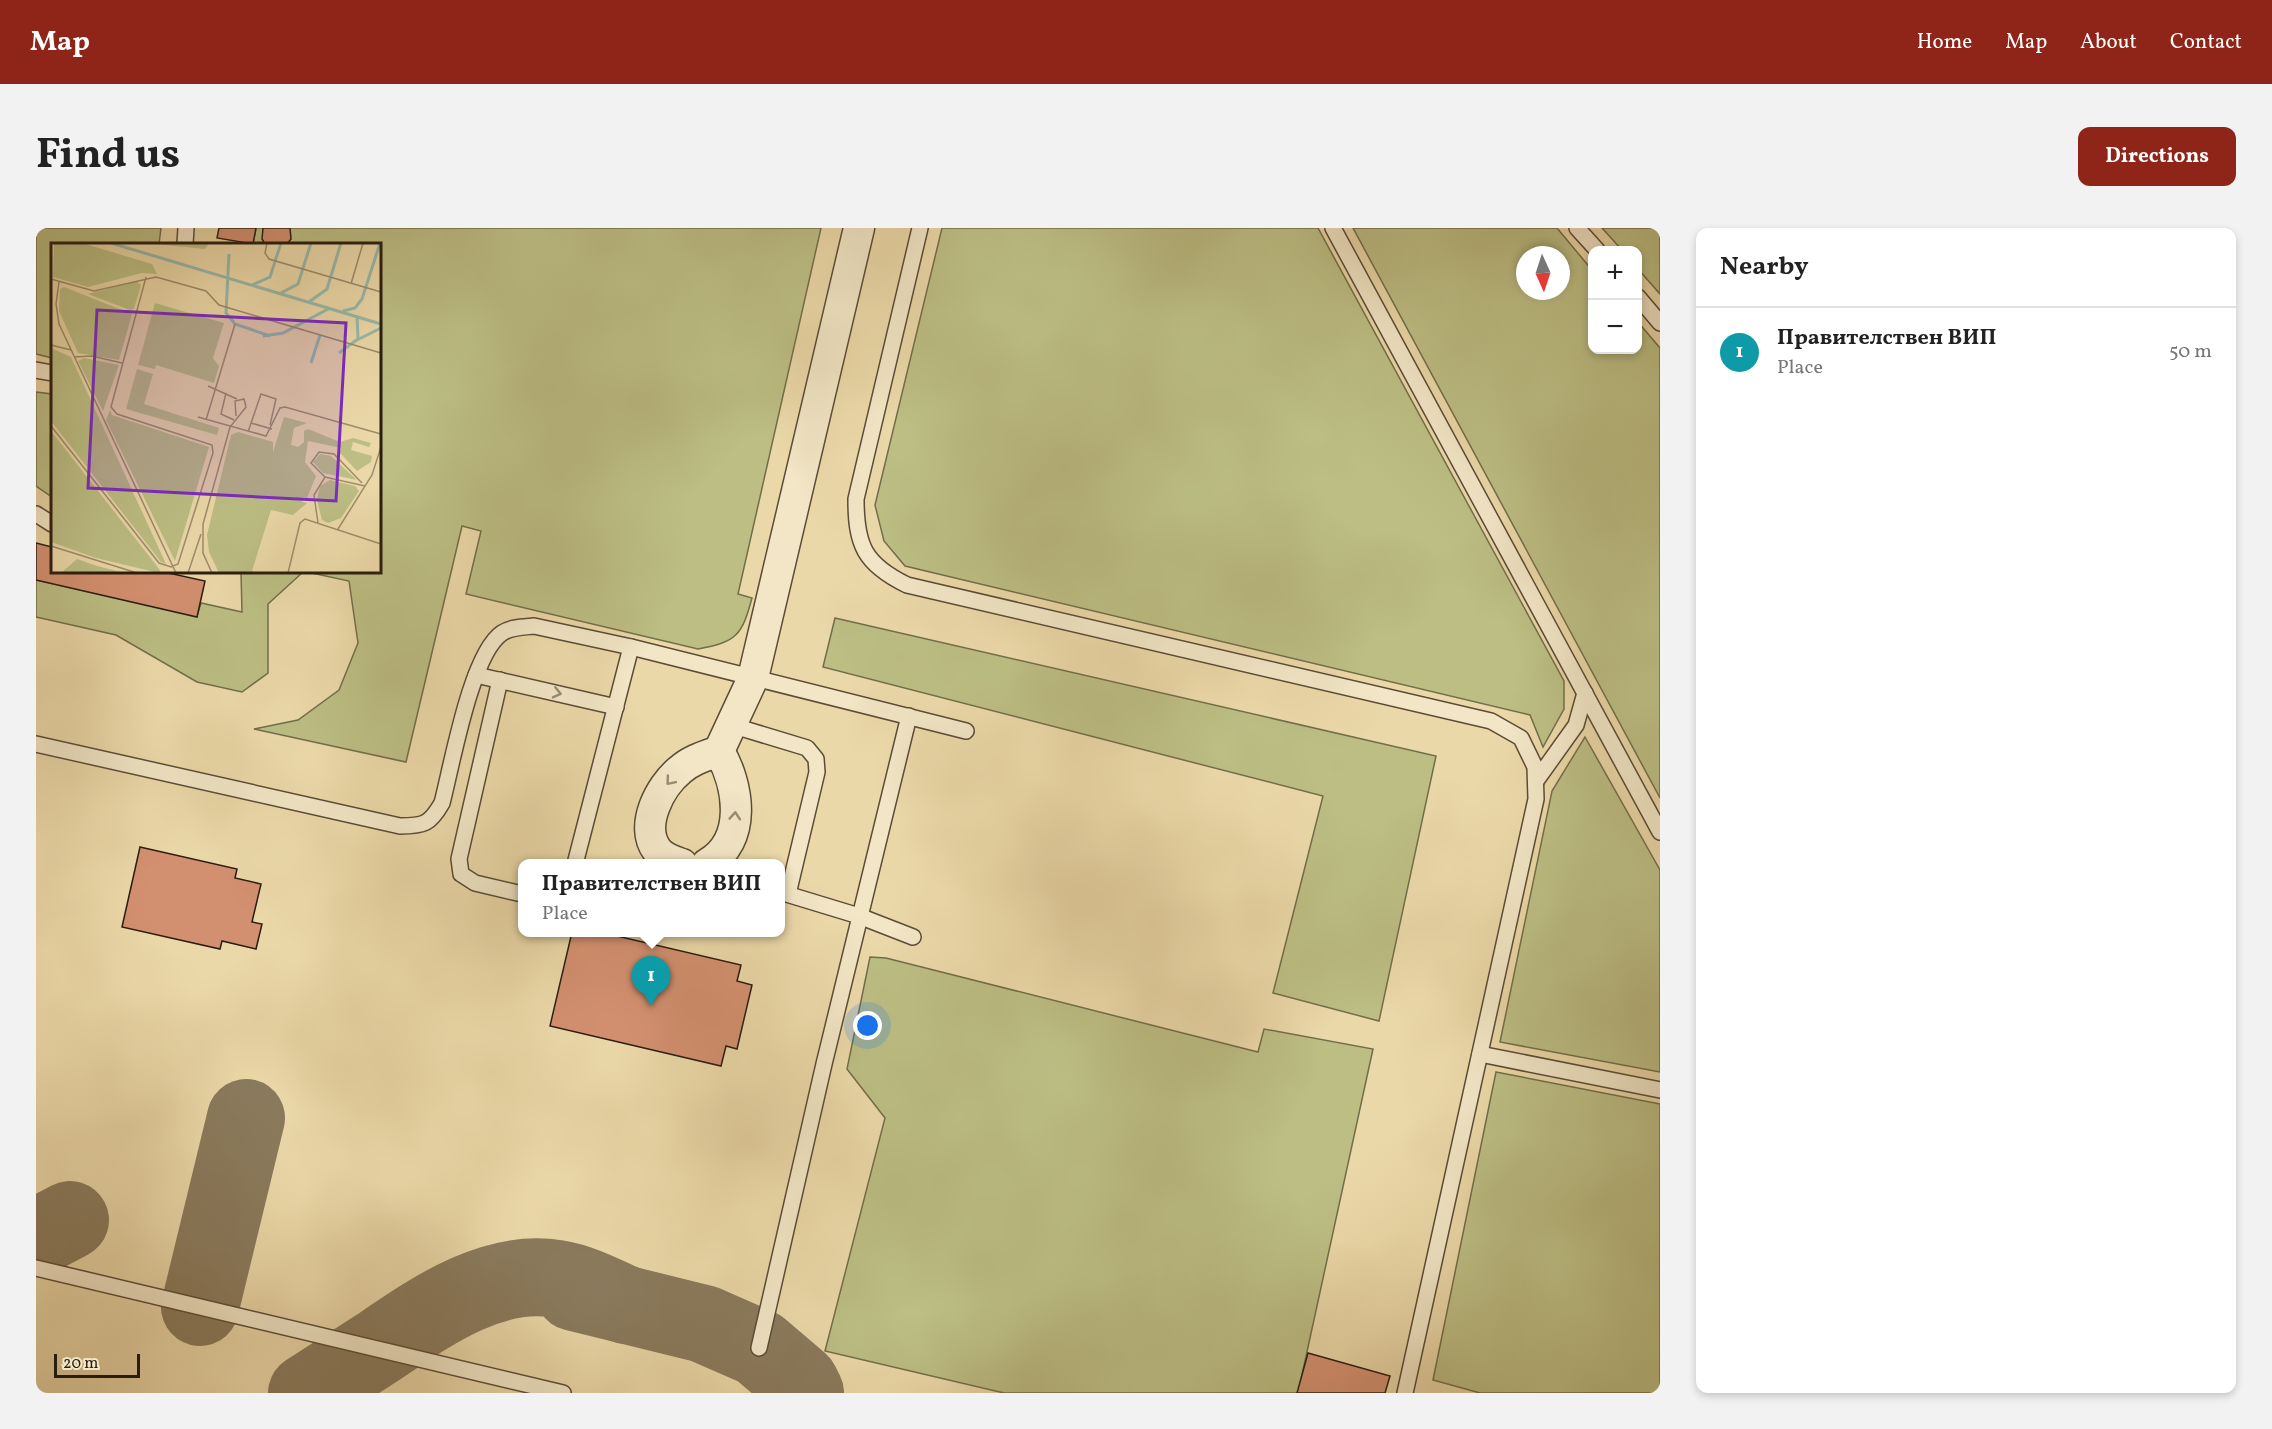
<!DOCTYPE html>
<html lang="en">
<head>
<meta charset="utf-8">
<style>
  :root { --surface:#fff; --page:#f2f2f2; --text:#222; --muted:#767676; --line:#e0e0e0; --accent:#8f2418 }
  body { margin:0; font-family:Vollkorn,serif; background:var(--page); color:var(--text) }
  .controls { position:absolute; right:18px; top:18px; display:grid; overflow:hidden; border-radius:12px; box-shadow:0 3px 9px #0003 }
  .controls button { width:54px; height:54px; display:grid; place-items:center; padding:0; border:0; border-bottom:2px solid var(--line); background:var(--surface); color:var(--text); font:30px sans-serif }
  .compass { position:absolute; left:1480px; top:18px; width:54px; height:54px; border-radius:50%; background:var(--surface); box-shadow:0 3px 9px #0003; rotate:177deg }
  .scale { position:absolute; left:18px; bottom:15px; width:86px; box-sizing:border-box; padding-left:6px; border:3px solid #291d10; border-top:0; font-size:16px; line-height:21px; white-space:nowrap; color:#291d10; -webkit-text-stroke:4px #f2e6c6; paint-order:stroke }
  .you { position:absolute; left:832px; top:798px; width:21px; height:21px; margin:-15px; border:4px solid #fff; border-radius:50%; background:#1a73e8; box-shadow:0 0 0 9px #1a73e833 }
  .badge { display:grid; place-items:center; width:39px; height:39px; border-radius:50%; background:var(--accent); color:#fff; font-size:20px; font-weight:700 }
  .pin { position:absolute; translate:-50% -50px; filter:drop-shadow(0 2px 3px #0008) }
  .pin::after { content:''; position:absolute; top:32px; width:21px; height:18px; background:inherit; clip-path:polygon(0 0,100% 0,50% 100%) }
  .popup { position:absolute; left:482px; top:631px; width:267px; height:78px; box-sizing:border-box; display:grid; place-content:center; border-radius:12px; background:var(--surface); filter:drop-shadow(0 2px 4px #0005); font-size:20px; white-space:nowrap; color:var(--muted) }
  .popup b { font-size:22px; color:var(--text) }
  .popup::after { content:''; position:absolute; left:50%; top:100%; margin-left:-12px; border:12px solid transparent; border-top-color:var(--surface) }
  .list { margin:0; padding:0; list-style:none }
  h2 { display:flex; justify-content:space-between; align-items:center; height:78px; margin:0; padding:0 24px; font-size:26px }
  h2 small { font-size:20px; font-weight:400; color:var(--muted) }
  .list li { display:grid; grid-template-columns:39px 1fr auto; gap:18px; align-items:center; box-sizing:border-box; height:90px; padding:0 24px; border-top:2px solid var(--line) }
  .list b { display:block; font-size:22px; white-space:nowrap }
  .list p { margin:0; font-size:20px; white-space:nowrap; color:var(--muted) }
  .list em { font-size:20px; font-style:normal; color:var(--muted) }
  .map { position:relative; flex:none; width:1624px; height:1165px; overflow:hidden; border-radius:12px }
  header { display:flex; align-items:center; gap:36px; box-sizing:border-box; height:84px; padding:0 30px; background:var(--accent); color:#fff }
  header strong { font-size:28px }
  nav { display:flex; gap:33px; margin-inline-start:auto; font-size:21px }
  .intro { display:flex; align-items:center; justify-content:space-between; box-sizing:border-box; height:144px; padding:0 36px }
  h1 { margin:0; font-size:42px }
  .button { padding:15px 27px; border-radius:12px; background:var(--accent); color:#fff; font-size:21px; font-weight:700 }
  main { display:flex; gap:36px; padding:0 36px }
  aside { flex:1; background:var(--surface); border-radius:12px; box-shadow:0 3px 9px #0003 }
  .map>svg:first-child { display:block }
  .green { fill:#bcbe84; stroke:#726e4a; stroke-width:1.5; fill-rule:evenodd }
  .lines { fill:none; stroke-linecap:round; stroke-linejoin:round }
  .taxiway { stroke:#8a7a5c; stroke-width:78 }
  .building { fill:#d39070; stroke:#291d10; stroke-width:1.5 }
  .lane-casing { stroke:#5a4c36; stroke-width:18 }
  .street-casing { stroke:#5a4c36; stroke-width:33 }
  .lane { stroke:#f2e6c6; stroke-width:15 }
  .street { stroke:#f2e6c6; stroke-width:30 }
  .oneway { stroke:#988c74 }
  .inset-river { fill:none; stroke:#98b9aa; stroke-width:3 }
  .inset-road { fill:none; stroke:#9d8d6b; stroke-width:1.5 }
  .view { fill:#7b2cbf; fill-opacity:0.15; stroke:#7b2cbf; stroke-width:3 }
  .inset-edge { fill:none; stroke:#291d10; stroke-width:3 }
</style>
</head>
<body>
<header>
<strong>Map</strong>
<nav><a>Home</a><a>Map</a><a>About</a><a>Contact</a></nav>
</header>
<div class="intro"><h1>Find us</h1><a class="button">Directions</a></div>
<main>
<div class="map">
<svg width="1624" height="1165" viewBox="0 0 1624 1165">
  <rect width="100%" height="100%" fill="#ebd8a8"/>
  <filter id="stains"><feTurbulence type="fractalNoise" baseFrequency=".00333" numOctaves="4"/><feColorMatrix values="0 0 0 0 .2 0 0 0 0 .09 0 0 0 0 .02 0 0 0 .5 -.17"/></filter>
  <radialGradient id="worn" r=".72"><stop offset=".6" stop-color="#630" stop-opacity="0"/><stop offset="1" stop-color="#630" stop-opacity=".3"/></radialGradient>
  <g class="green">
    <polygon points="0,0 125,0 123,16 16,16 16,130 0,126"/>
    <path d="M220,0H785L702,366L716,370C706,407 701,414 662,421L430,366L445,303L426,298L370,534L218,501L262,492L303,462L322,415L313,353L271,344H344V16H217Z"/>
    <polygon points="906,0 1282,0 1528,453 1528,481 1507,519 1494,487 869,338 848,313 839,277"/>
    <path d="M1317,0H1521L1556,42V122H1602V94L1624,120V570ZM1489,27H1525V63H1489Z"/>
    <polygon points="1566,0 1624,0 1624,66 1602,41 1602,22 1586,22"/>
    <polygon points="0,164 16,166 16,269 0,258"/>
    <polygon points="205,344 267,344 232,376 232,445 206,464 161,454 80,407 0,389 0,352 161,388 165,375 206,384"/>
    <polygon points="799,390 1400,528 1343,793 1237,765 1287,568 787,439"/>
    <polygon points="1549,509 1624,642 1624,844 1464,814 1516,563"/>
    <polygon points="834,729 850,730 1222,824 1228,801 1337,821 1262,1165 968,1165 789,1123 849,890 811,841"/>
    <polygon points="1460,844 1624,876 1624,1165 1444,1165 1397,1152"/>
  </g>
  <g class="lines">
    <g class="taxiway">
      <polyline points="0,1010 34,992"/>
      <polyline points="538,1064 668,1096 723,1120 764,1155 769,1165"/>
      <polyline points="164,1079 210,890"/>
      <path d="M271,1165C294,1150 318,1135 341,1120C393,1085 455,1040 521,1051C546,1055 568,1067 590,1077"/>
    </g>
  </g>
  <g class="building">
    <polygon points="183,0 220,0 217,16 181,10"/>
    <polygon points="227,0 254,0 255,11 251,16 229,16 226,11"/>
    <polygon points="0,315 16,319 16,344 128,344 169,353 161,389 0,352"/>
    <polygon points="104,619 201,641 199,650 225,656 216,694 226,696 220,721 186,713 184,721 86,699"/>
    <polygon points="536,704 564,704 705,737 701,753 716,757 701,821 690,818 685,838 514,798"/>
    <polygon points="1272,1125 1354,1148 1349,1165 1261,1165"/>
  </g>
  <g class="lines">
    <g class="lane-casing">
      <g id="lane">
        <path d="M884,0L820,271C820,317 828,336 871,357L1455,493L1485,510L1499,539L1500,571L1369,1165"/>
        <polyline points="1297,0 1624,604"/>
        <polyline points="1541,0 1561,22"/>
        <polyline points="149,16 150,0"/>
        <polyline points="1602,69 1624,95"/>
        <polyline points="0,142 16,145"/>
        <polyline points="0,286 16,296"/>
        <polyline points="440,447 580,479"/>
        <polyline points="464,452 423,631 425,646 439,655 486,666"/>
        <polyline points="695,497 771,520 780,531 781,544 752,666"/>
        <path d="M0,516L364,598C388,598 394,596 406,575C416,537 435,426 466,405C475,399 487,399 498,398L595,419L930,503"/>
        <polyline points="1500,553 1540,497 1549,465"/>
        <polyline points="539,636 595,419"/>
        <polyline points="744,664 823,688 877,709"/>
        <polyline points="1444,826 1624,862"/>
        <polyline points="0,1040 527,1165"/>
        <polyline points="723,1120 788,836 873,488"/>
      </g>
    </g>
    <g class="street-casing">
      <g id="street">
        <path d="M646,636C637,633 627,630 621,622C603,598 624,558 644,542C655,532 669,528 683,523L717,450L823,0"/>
        <path d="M671,636C712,613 703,557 683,523"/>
      </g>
    </g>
    <use href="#lane" class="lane"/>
    <use href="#street" class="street"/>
  </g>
  <defs><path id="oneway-chevron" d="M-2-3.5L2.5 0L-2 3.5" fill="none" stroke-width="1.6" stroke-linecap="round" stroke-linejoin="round" transform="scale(1.5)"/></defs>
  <g class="oneway">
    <use href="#oneway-chevron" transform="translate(521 465) rotate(13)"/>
    <use href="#oneway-chevron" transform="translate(634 553) rotate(130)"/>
    <use href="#oneway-chevron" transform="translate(699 588) rotate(-86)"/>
  </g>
  <g transform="translate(15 15)">
    <rect width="330" height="330" fill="#ebd8a8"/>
    <path d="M3,0H31L101,21L106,31L91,30L37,44L2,34ZM95,0H158L154,6ZM85,38L90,42L83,66L79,67L37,51ZM13,44L81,71L68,117L27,110L8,68L9,46ZM104,60L173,80L162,115L168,123L163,140L105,122L104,126L87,122ZM0,105L20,114L115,321L110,319L0,178ZM33,115L68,122L52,168L27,118ZM86,126L102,131L93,161L168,185L166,192L75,166ZM59,167L61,172L158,204L124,318L55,177ZM233,174L256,180L243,185L240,202L247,204L253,199V188L257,186L289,199L302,195L320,200L318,204L302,199L300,207L321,213L320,219L306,228L289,210L290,205L257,198L254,219L265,233L256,255L252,254L251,259L256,260L242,272L220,267L201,328L205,330H168L158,309L156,292L180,192L187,189L222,199V209ZM0,188L109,327L108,330L45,315L0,299ZM269,211L280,213L306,237L272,230L262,219ZM279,237L304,243L308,248L290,275L277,280L271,277L266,257L269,243ZM26,316L43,322L73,330H10Z" fill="#bcbe84"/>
    <path class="inset-river" d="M60,0L330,81M178,11L175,70L184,81L219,93M201,42L219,34L230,0M230,50L247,41L260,0M258,59L276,46L290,0M292,68L304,65L311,56L329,0M212,93L232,90L279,65M302,99L330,85M288,110L307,96L306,73M260,120L269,92"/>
    <path class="inset-road" d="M216,0L214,10L218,16L330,49M0,36L43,48L105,34L155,48L168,62L330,110M8,39L5,61L8,81L125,330M300,41L312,0M0,102L20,107M23,114L41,113L71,120M157,143L186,156M175,150L170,171L183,177M147,174L215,193L229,165L234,164L330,191M155,177L184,81M200,180L221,186M0,183L108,320L120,324L127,321L162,210L161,202L66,171L60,164L95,34M197,189L210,151L225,156L219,182M274,234L260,220L268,209L283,211L311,240M267,280L263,252L274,234L314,243M287,286L321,232L330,204M0,303L86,330M137,330L150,291M161,330L152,310V281L179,184L195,164L193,156L184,158L185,173M237,330L249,280L254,276L330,301"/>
    <path class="view" d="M46,67L295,80L285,258L37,245Z"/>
    <rect width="330" height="330" class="inset-edge"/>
  </g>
  <rect width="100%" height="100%" filter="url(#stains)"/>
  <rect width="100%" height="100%" fill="url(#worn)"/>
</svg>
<div class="controls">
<button>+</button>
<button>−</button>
</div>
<svg class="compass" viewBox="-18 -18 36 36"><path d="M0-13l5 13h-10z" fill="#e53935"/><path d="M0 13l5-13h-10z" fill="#767676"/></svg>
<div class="scale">20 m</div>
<div class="you"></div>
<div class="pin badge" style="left:615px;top:778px;background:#0f9aa8">1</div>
<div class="popup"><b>Правителствен ВИП</b>Place</div>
</div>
<aside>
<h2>Nearby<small></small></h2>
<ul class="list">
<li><span class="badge" style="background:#0f9aa8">1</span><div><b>Правителствен ВИП</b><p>Place</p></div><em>50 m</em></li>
</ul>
</aside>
</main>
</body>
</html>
